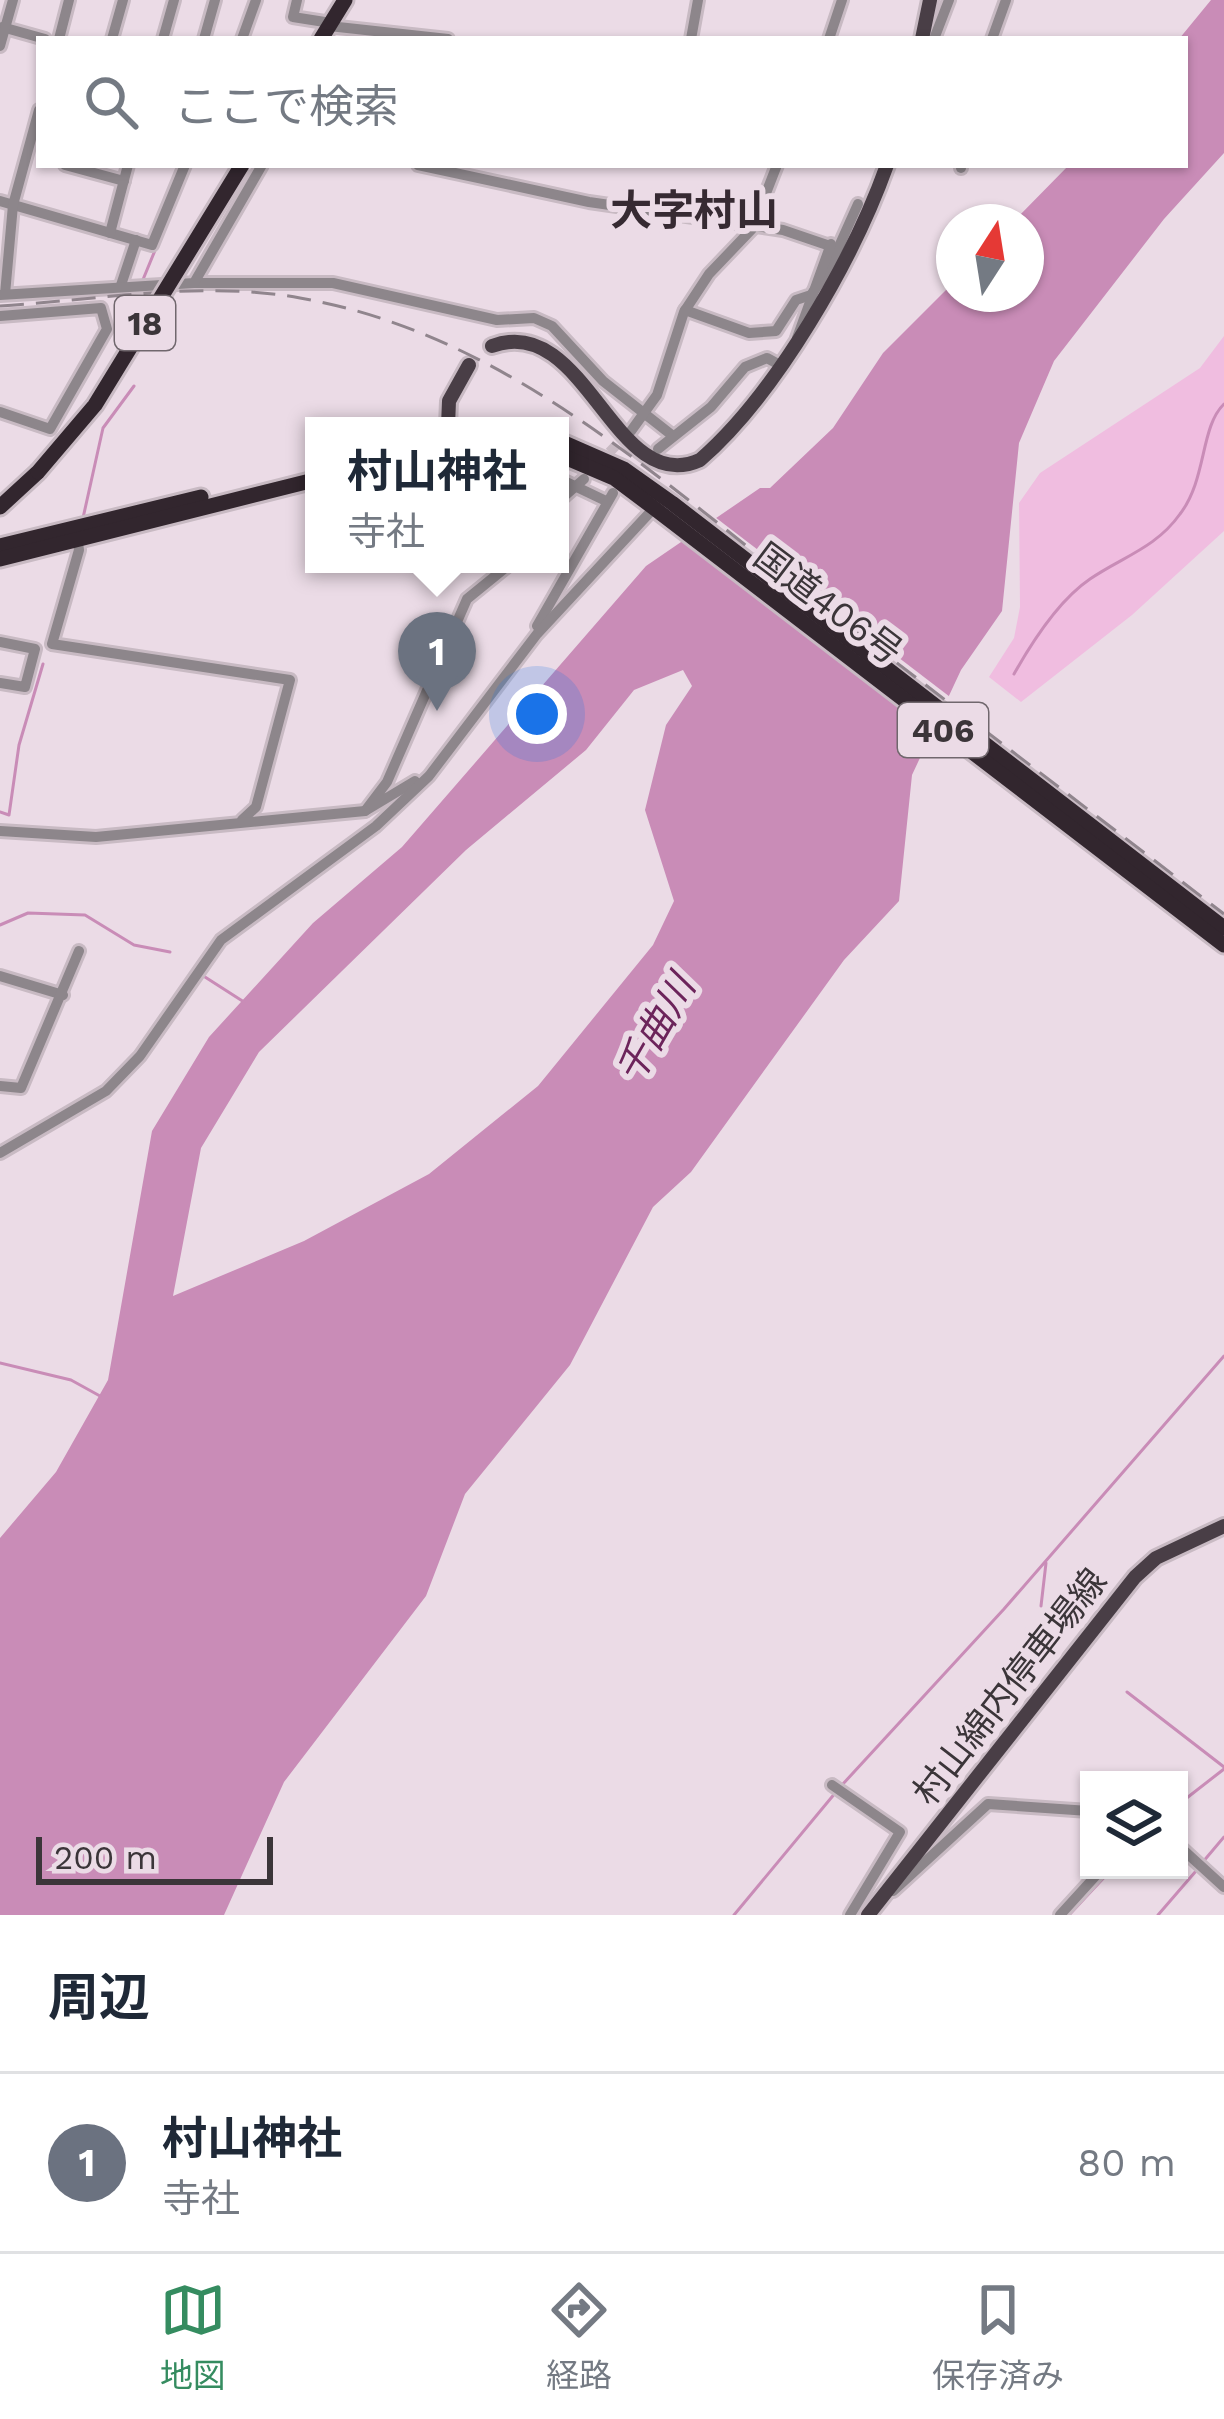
<!DOCTYPE html>
<html lang="ja">
<head>
<meta charset="utf-8">
<style>
  :root { --surface:#fff; --page:#f2f2f3; --text:#1f2937; --muted:#747a83; --line:#e0e1e3; --accent:#358c60 }
  body { margin:0; font-family:"Work Sans","Noto Sans JP",sans-serif; background:var(--page); color:var(--text) }
  .controls { position:absolute; right:36px; bottom:36px; display:grid; overflow:hidden; border-radius:0px; box-shadow:0 3px 9px #0004 }
  .controls button { width:108px; height:108px; display:grid; place-items:center; padding:0; border:0; border-bottom:3px solid var(--line); background:var(--surface); color:var(--text); font:60px sans-serif }
  .compass { position:absolute; left:936px; top:204px; width:108px; height:108px; border-radius:50%; background:var(--surface); box-shadow:0 3px 9px #0004; rotate:12deg }
  .scale { position:absolute; left:36px; bottom:30px; width:237px; box-sizing:border-box; padding-left:12px; border:6px solid #3b3539; border-top:0; font-size:33px; line-height:42px; white-space:nowrap; color:#3b3539; -webkit-text-stroke:9px #ebdbe6; paint-order:stroke }
  .you { position:absolute; left:537px; top:714px; width:42px; height:42px; margin:-30px; border:9px solid #fff; border-radius:50%; background:#1a73e8; box-shadow:0 0 0 18px #1a73e833 }
  .badge { display:grid; place-items:center; width:78px; height:78px; border-radius:50%; background:var(--accent); color:#fff; font-size:39px; font-weight:700 }
  .pin { position:absolute; translate:-50% -99px; filter:drop-shadow(0 3px 6px #0008) }
  .pin::after { content:''; position:absolute; top:63px; width:42px; height:36px; background:inherit; clip-path:polygon(0 0,100% 0,50% 100%) }
  .popup { position:absolute; left:305px; top:417px; width:264px; height:156px; box-sizing:border-box; display:grid; place-content:center; border-radius:0px; background:var(--surface); filter:drop-shadow(0 3px 9px #0005); font-size:39px; white-space:nowrap; color:var(--muted) }
  .popup b { font-size:45px; color:var(--text) }
  .popup::after { content:''; position:absolute; left:50%; top:100%; margin-left:-24px; border:24px solid transparent; border-top-color:var(--surface) }
  .list { margin:0; padding:0; list-style:none }
  h2 { display:flex; justify-content:space-between; align-items:center; height:156px; margin:0; padding:0 48px; font-size:51px }
  h2 small { font-size:39px; font-weight:400; color:var(--muted) }
  .list li { display:grid; grid-template-columns:78px 1fr auto; gap:36px; align-items:center; box-sizing:border-box; height:180px; padding:0 48px; border-top:3px solid var(--line) }
  .list b { display:block; font-size:45px; white-space:nowrap }
  .list p { margin:0; font-size:39px; white-space:nowrap; color:var(--muted) }
  .list em { font-size:39px; font-style:normal; color:var(--muted) }
  .icon { flex:none; width:66px; height:66px; fill:none; stroke:currentColor; stroke-width:2; stroke-linecap:round; stroke-linejoin:round }
  .map { position:relative; flex:none; width:1224px; height:1915px; overflow:hidden }
  .search { position:absolute; background:var(--surface); box-shadow:0 3px 9px #0004; left:36px; right:36px; top:36px; height:132px; display:flex; align-items:center; gap:30px; box-sizing:border-box; padding:0 42px; border-radius:0px; color:var(--muted); font-size:45px }
  .sheet { height:336px; background:var(--surface) }
  nav { display:flex; justify-content:space-around; align-items:center; box-sizing:border-box; height:168px; border-top:3px solid var(--line); background:var(--surface); font-size:33px; color:var(--muted) }
  nav a { display:grid; justify-items:center; gap:6px }
  nav .on { color:var(--accent) }
  .map>svg:first-child { display:block }
  .green { fill:#f0bde0 }
  .water { fill:#c98cb7; fill-rule:evenodd }
  .pier { fill:#ebdbe6 }
  .lines { fill:none; stroke-linecap:round; stroke-linejoin:round }
  .stream { stroke:#c98cb7; stroke-width:3 }
  .minor-tunnel { stroke:#c8bac3; stroke-width:10; stroke-dasharray:10 5; stroke-linecap:butt }
  .minor-casing { stroke:#c8bac3; stroke-width:16 }
  .major-casing { stroke:#c8bac3; stroke-width:20 }
  .highway-casing { stroke:#c8bac3; stroke-width:21 }
  .minor { stroke:#8d868b; stroke-width:10 }
  .major { stroke:#493e46; stroke-width:14 }
  .highway { stroke:#32262e; stroke-width:15 }
  .rail { stroke:#90858d; stroke-width:3; stroke-dasharray:24 12; stroke-linecap:butt }
  .highway-bridge-casing { stroke:#c8bac3; stroke-width:21; stroke-linecap:butt }
  .highway-bridge { stroke:#32262e; stroke-width:15 }
  .labels { text-anchor:middle; dominant-baseline:central; stroke-width:12; stroke-linejoin:round; paint-order:stroke }
  .shield { fill:#ebdbe6; stroke:#70676d; stroke-width:3 }
  .shield-label { font-size:33px; font-weight:bold; fill:#3b3539 }
  .street-label { font-size:36px; fill:#3b3539; stroke:#ebdbe6 }
  .water-label { font-size:39px; font-style:italic; fill:#6c245b; stroke:#ebdbe6 }
  .quarter-label { font-size:42px; font-weight:bold; fill:#362a32; stroke:#ebdbe6 }
</style>
</head>
<body>
<div class="map">
<svg width="1224" height="1915" viewBox="0 0 1224 1915">
  <rect width="100%" height="100%" fill="#ebdbe6"/>
  <polygon class="green" points="1224,336 1224,531 1132,615 1021,702 989,677 1014,638 1020,607 1019,503 1040,473 1200,368"/>
  <path class="water" d="M1211,0H1224V153L1164,219L1054,361L1019,443L1002,611L961,670L912,775L899,901L844,960L691,1172L653,1207L570,1365L465,1494L426,1596L284,1782L224,1915H0V1538L56,1472L108,1380L152,1131L209,1037L313,923L402,847L646,566L760,488H770L833,428L883,353L954,282V294H1026V222H1013L1069,165H1185V39H1179ZM683,670L692,686L666,725L645,810L674,901L653,945L538,1086L429,1174L304,1241L173,1296L201,1148L259,1052L466,850L586,750L634,690Z"/>
  <polygon class="pier" points="711,514 954,700 937,735 678,537"/>
  <g class="lines">
    <g class="stream">
      <polyline points="254,21 262,0"/>
      <polyline points="142,282 186,175"/>
      <polyline points="108,339 131,301"/>
      <polyline points="83,518 103,428 134,386"/>
      <path d="M1014,674C1032,642 1059,600 1090,579C1122,557 1156,548 1180,514C1207,479 1200,427 1224,404"/>
      <polyline points="0,812 9,815 19,745 43,664"/>
      <polyline points="0,925 28,913 85,915 134,945 170,952"/>
      <polyline points="205,977 244,1002"/>
      <polyline points="0,1363 71,1380 100,1396"/>
      <polyline points="1041,1606 1046,1563"/>
      <polyline points="1127,1692 1224,1767"/>
      <polyline points="842,1785 1004,1609 1224,1356"/>
      <polyline points="1179,1804 1224,1769"/>
      <polyline points="1202,1863 1224,1837"/>
      <polyline points="734,1915 836,1792"/>
      <polyline points="1069,1915 1111,1870"/>
      <polyline points="1158,1915 1196,1871"/>
    </g>
    <polyline class="minor-tunnel" points="599,463 628,433"/>
    <g class="minor-casing">
      <g id="minor">
        <polyline points="297,0 293,17 331,23"/>
        <polyline points="329,26 448,39"/>
        <polyline points="2,27 45,39"/>
        <polyline points="59,39 69,0"/>
        <polyline points="112,39 123,0"/>
        <polyline points="163,39 174,0"/>
        <polyline points="204,39 215,0"/>
        <polyline points="242,39 256,0"/>
        <polyline points="691,39 698,0"/>
        <polyline points="829,39 842,0"/>
        <polyline points="934,39 949,0"/>
        <polyline points="992,39 1006,0"/>
        <polyline points="0,46 13,0"/>
        <polyline points="65,165 124,181"/>
        <polyline points="418,165 589,202 783,230 830,246"/>
        <polyline points="961,165 961,168"/>
        <polyline points="0,201 152,245 185,165"/>
        <polyline points="110,233 128,165"/>
        <polyline points="194,283 333,283 497,320 534,318 552,326 603,381 673,436"/>
        <polyline points="121,285 136,240"/>
        <polyline points="5,294 13,205 39,110"/>
        <polyline points="0,295 194,283 262,165"/>
        <polyline points="685,310 749,333 776,331 796,300 811,295 828,271 858,204"/>
        <polyline points="0,316 101,308 107,329 50,429 0,412"/>
        <polyline points="797,338 831,244"/>
        <polyline points="631,431 657,395 684,312 709,274 752,229 777,165"/>
        <polyline points="658,449 711,407 745,367 767,358 778,364"/>
        <polyline points="560,479 606,501"/>
        <polyline points="560,500 584,479"/>
        <polyline points="77,536 79,550 52,644 290,680 256,807 242,820"/>
        <polyline points="537,626 613,493"/>
        <polyline points="0,642 35,649 25,687 0,683"/>
        <polyline points="415,781 365,811 387,782 467,599 510,564"/>
        <polyline points="0,831 96,837 365,811"/>
        <polyline points="0,976 63,995"/>
        <polyline points="0,1086 21,1088 79,951"/>
        <polyline points="0,1153 106,1091 140,1056 221,940 376,826 429,776 537,634 654,508"/>
        <polyline points="832,1785 900,1832 850,1915"/>
        <polyline points="1179,1846 1224,1887"/>
        <polyline points="893,1891 988,1804 1089,1811"/>
        <polyline points="1060,1915 1101,1870"/>
      </g>
    </g>
    <g class="major-casing">
      <g id="major">
        <polyline points="922,39 930,0"/>
        <path d="M492,346C586,311 614,499 700,460C776,394 853,260 887,165"/>
        <polyline points="448,426 449,401 469,365"/>
        <polyline points="868,1915 1135,1577 1156,1558 1224,1526"/>
      </g>
    </g>
    <g class="highway-casing">
      <g id="highway">
        <polyline points="321,39 345,0"/>
        <polyline points="560,441 624,469 672,503 1224,928"/>
        <polyline points="560,455 614,478 654,508 1224,945"/>
        <polyline points="0,507 38,472"/>
        <polyline points="0,546 201,497"/>
        <polyline points="0,559 314,480"/>
      </g>
    </g>
    <use href="#minor" class="minor"/>
    <use href="#major" class="major"/>
    <use href="#highway" class="highway"/>
    <path class="rail" d="M0,306C98,300 203,280 300,298C506,334 659,480 819,603C954,707 1089,810 1224,914"/>
    <g class="highway-bridge-casing">
      <polyline id="highway-bridge" points="38,472 95,405 242,165"/>
    </g>
    <use href="#highway-bridge" class="highway-bridge"/>
  </g>
  <g class="labels">
    <g class="shield">
      <rect x="115" y="296" width="60" height="54" rx="9"/>
      <rect x="898" y="703" width="90" height="54" rx="9"/>
    </g>
    <g class="shield-label">
      <text x="145" y="323">18</text>
      <text x="943" y="730">406</text>
    </g>
    <g class="street-label">
      <text transform="translate(828 604) rotate(37)">国道406号</text>
      <text transform="translate(1010 1687) rotate(-52)">村山綿内停車場線</text>
    </g>
    <g class="water-label">
      <text transform="translate(655 1029) rotate(-60)">千曲川</text>
    </g>
    <g class="quarter-label">
      <text x="694" y="210">大字村山</text>
    </g>
  </g>
</svg>
<div class="controls">
<button><svg class="icon" aria-label="layers" viewBox="0 0 24 24"><path d="M12 4l9 5-9 5-9-5zM3 14l9 5 9-5"/></svg></button>
</div>
<svg class="compass" viewBox="-18 -18 36 36"><path d="M0-13l5 13h-10z" fill="#e53935"/><path d="M0 13l5-13h-10z" fill="#747a83"/></svg>
<div class="scale">200 m</div>
<div class="you"></div>
<div class="pin badge" style="left:437px;top:711px;background:#6b7280">1</div>
<div class="popup"><b>村山神社</b>寺社</div>
<div class="search"><svg class="icon" aria-label="search" viewBox="0 0 24 24"><circle cx="10" cy="10" r="6"/><path d="M15 15l6 6"/></svg>ここで検索</div>
</div>
<section class="sheet">
<h2>周辺<small></small></h2>
<ul class="list">
<li><span class="badge" style="background:#6b7280">1</span><div><b>村山神社</b><p>寺社</p></div><em>80 m</em></li>
</ul>
</section>
<nav>
<a class="on"><svg class="icon" aria-label="map" viewBox="0 0 24 24"><path d="M3 6l6-2 6 2 6-2v14l-6 2-6-2-6 2zM9 4v14M15 6v14"/></svg>地図</a>
<a><svg class="icon" aria-label="directions" viewBox="0 0 24 24"><path d="M12 3l9 9-9 9-9-9zM9 14v-3h6M13 9l2 2-2 2"/></svg>経路</a>
<a><svg class="icon" aria-label="saved" viewBox="0 0 24 24"><path d="M7 4h10v16l-5-4-5 4z"/></svg>保存済み</a>
</nav>
</body>
</html>
